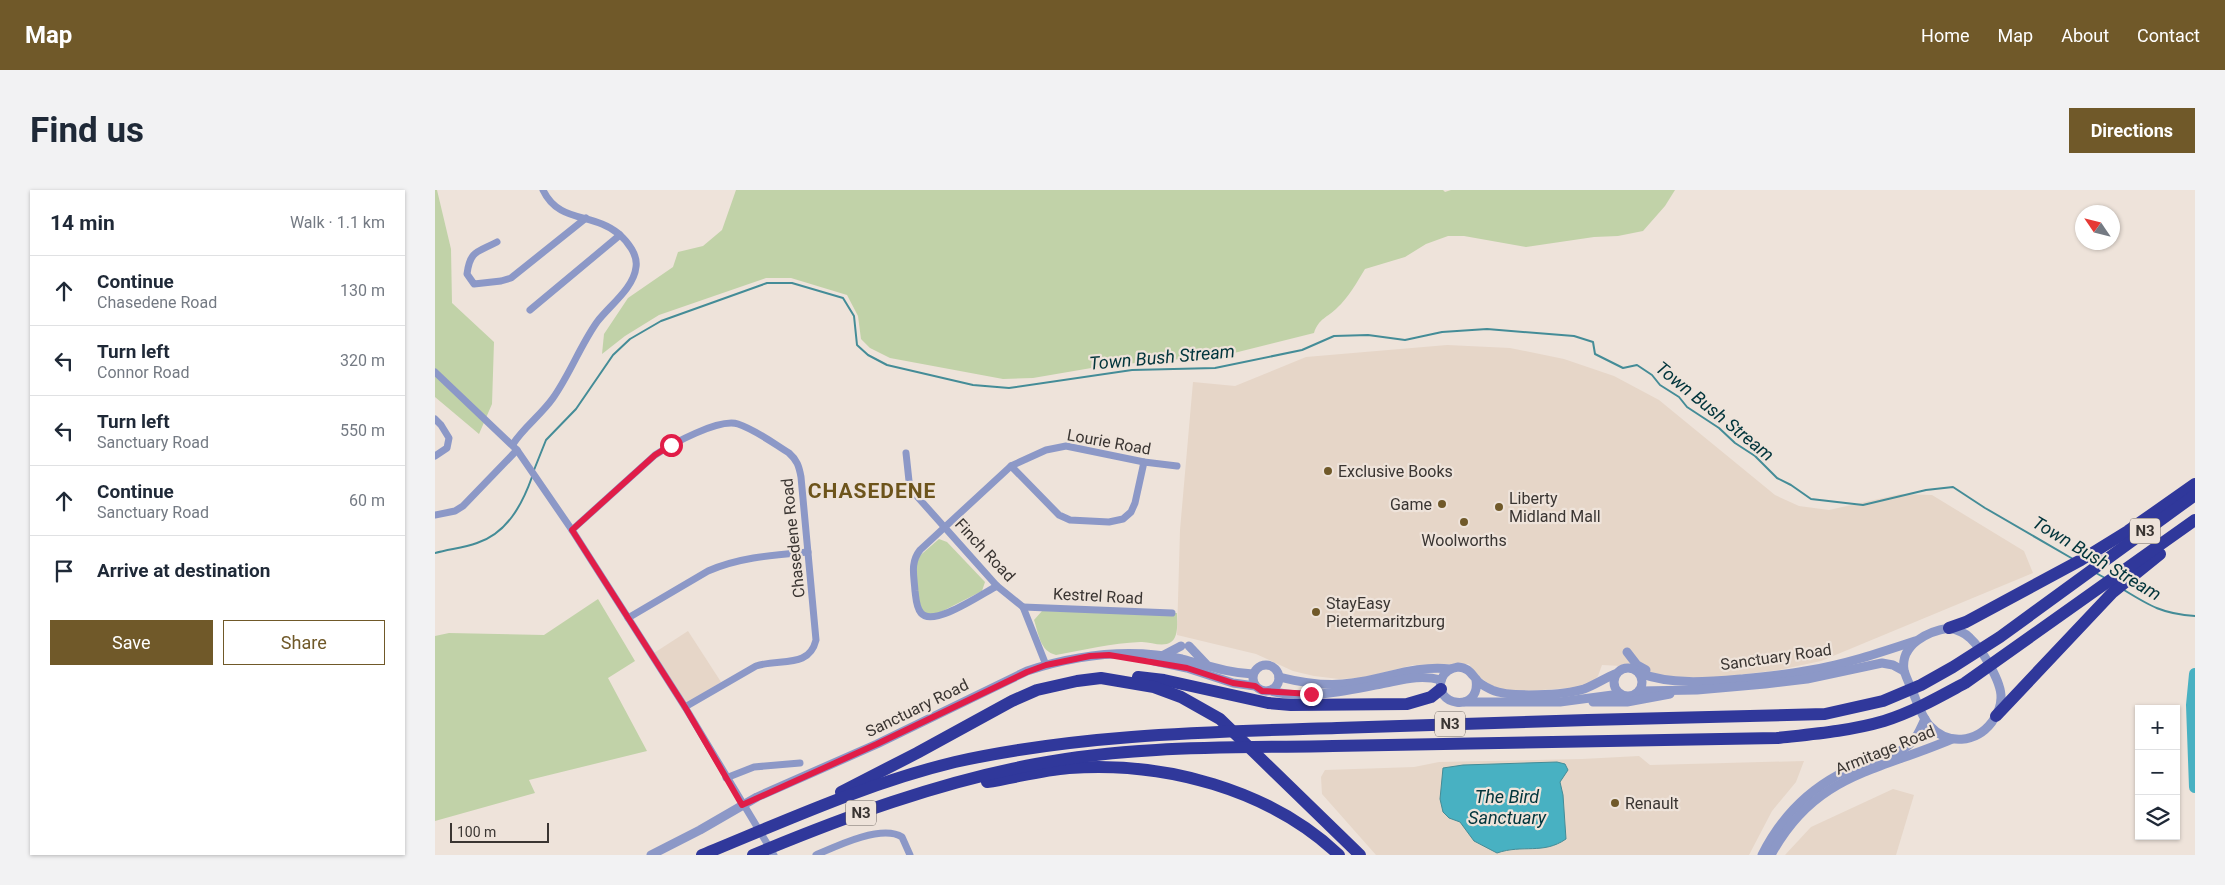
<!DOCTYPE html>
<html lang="en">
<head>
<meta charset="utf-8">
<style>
  :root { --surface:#fff; --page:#f2f2f3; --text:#1f2937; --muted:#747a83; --line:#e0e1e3; --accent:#705929 }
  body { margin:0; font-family:Roboto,sans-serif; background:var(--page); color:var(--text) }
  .controls { position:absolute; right:15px; bottom:15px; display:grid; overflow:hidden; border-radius:0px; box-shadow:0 1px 4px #0004 }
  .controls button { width:45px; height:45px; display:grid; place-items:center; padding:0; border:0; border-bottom:1px solid var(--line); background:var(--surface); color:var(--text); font:25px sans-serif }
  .compass { position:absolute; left:1640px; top:15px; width:45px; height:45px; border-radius:50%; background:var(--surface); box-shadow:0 1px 4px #0004; rotate:305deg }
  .scale { position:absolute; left:15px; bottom:12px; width:99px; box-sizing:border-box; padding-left:5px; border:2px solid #3a3532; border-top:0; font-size:14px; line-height:18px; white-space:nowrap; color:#3a3532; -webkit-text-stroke:4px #eee3da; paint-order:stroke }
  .stop { position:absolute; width:15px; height:15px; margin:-11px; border:4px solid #e11d48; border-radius:50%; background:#fff }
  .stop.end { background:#e11d48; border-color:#fff; box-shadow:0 1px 5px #0008 }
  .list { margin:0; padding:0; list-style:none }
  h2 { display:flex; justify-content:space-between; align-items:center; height:65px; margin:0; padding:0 20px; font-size:21px }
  h2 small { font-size:16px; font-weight:400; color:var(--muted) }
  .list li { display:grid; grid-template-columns:32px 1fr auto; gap:15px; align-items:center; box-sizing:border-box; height:70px; padding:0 20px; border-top:1px solid var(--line) }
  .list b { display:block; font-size:19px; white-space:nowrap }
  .list p { margin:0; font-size:16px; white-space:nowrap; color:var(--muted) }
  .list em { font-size:16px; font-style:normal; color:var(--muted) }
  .actions { display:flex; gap:10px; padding:15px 20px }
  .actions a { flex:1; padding:11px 0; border:1px solid var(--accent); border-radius:0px; text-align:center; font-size:18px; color:var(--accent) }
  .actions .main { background:var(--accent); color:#fff }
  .icon { flex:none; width:28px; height:28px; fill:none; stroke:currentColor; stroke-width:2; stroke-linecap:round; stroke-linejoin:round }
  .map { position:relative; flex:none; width:1760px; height:665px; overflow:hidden; border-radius:0px }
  header { display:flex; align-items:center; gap:30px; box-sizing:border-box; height:70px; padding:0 25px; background:var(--accent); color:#fff }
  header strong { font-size:24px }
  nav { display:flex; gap:28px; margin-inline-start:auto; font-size:18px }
  .intro { display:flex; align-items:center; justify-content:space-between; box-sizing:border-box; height:120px; padding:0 30px }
  h1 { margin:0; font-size:35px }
  .button { padding:12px 22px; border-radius:0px; background:var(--accent); color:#fff; font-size:18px; font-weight:700 }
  main { display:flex; gap:30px; padding:0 30px }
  aside { flex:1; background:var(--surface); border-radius:0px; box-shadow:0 1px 4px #0004 }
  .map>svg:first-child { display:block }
  .built { fill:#e6d6c8 }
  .green { fill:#c1d2a8 }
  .water { fill:#48b1c2; stroke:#448c97 }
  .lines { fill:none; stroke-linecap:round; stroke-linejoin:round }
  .stream { stroke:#448c97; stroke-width:2 }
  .river { stroke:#48b1c2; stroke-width:12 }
  .minor { stroke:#8c98c7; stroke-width:7 }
  .tertiary { stroke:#8c98c7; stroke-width:9 }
  .motorway { stroke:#30389b; stroke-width:12 }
  .route { stroke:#e11d48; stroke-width:6 }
  .poi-dot { fill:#705929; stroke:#eee3da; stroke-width:2 }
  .labels { text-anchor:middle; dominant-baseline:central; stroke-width:4.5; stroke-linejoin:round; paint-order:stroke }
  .shield { fill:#eee3da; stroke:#706964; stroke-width:1 }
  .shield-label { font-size:15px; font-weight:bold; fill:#3a3532 }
  .street-label { font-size:16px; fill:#3a3532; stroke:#eee3da }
  .poi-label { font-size:16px; fill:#3a3532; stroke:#eee3da; text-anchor:start }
  .water-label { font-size:18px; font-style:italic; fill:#00343b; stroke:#eee3da }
  .district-label { font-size:21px; font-weight:bold; letter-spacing:1px; fill:#6d541b; stroke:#eee3da }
</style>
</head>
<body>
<header>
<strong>Map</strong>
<nav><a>Home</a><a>Map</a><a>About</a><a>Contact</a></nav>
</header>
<div class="intro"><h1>Find us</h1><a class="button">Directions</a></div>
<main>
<aside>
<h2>14 min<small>Walk · 1.1 km</small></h2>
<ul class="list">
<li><svg class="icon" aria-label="ahead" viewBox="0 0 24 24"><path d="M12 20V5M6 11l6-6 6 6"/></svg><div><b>Continue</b><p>Chasedene Road</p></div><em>130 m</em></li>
<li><svg class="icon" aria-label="left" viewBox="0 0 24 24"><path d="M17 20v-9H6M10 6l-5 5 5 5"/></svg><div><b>Turn left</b><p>Connor Road</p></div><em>320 m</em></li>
<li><svg class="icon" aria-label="left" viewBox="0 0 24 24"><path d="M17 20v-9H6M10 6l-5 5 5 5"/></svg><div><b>Turn left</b><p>Sanctuary Road</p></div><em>550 m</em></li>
<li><svg class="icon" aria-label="ahead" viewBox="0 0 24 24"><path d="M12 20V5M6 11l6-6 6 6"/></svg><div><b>Continue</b><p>Sanctuary Road</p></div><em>60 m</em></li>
<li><svg class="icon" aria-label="arrive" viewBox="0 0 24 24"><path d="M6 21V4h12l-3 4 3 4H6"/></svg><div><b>Arrive at destination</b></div></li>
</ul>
<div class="actions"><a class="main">Save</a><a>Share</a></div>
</aside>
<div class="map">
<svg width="1760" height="665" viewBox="0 0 1760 665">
  <rect width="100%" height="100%" fill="#eee3da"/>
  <g class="built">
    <polygon points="1012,155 1075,158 1129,169 1179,186 1224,210 1340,305 1364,316 1394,320 1466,304 1497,305 1589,361 1598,383 1386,471 1344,480 1261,490 1211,483 1204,477 1167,475 1163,486 1156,494 1147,497 1093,501 1071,500 1062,499 1053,493 1043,486 1034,474 978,475 927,488 904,489 879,486 858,481 821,464 742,445 745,340 758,192 800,196 871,167"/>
    <polygon points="253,441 286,492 251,514 219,463"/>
    <polygon points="1204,566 1215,575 1369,571 1361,592 1337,621 1314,665 941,665 887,604 886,587 890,580 979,577 1004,572 1147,569"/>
    <polygon points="1458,599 1479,605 1461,665 1350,665 1376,637"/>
  </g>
  <g class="green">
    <polygon points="0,0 2,0 16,59 17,113 59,152 57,214 44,244 0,207"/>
    <path d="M301,0H1008L1010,2L1016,0H1240L1230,16L1208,41L1183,46L1159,47L1091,57L1029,46H1013L991,54L970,67L930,79C922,92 914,107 902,118C892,128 884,128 879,143L791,165L668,176L598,188L568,189L455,168L435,158L426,149L423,126L412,105L356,88H331L224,125L190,146L167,164L169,144L193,108L238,77L243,62L268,56L287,40Z"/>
    <polygon points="504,349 512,352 550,392 547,401 496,427 484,418 480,378 481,369"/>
    <polygon points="163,409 200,471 173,488 212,561 94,590 100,603 0,631 0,446 14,443 109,445"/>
    <path d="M607,421L742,423C742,431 744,447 736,452C727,458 715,451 705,452C677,453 649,460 621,465C605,461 604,445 599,430Z"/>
  </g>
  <path class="water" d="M1122,572L1130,574L1133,580L1125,592L1128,605L1131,649C1108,665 1088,654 1062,663L1039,651L1025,632L1014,628L1008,622L1005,609L1008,578L1028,575Z"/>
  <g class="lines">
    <g class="stream">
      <polyline points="99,280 111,250 141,219 178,165 195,149 226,131 332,93 357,93 408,108 419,126 422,155 433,165 452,175 538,195 574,198 697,180 780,178 867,160 899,146 933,145 970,150 1007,142 1052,139 1139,146 1158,152 1160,164 1188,178 1202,175 1217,185 1225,195 1244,207 1252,217 1284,238 1300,253 1320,266 1342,288 1356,295 1376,309 1428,315 1491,300 1518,297 1550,318 1638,369"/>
      <path d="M0,363C14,359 28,358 42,353C72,343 87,315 97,287"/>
      <polyline points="1661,383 1670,388"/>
      <path d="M1689,400C1715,416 1728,424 1760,426"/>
    </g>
    <polyline class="river" points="1760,484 1757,515 1760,597"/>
    <g class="minor">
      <path d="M62,52C43,62 35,60 32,84L39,94L66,91L76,88L151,28"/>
      <polyline points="95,120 185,45"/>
      <polyline points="0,182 82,260 137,340 250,517 339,665"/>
      <polyline points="0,229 6,235 14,248 12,258 0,266"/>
      <path d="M78,254C89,237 106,225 118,208C135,184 145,156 162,132C174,116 199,98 201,77C203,65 193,52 184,44C158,22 124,34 108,0"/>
      <polyline points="471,263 474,291 479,303 562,396 588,417 611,475"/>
      <polyline points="576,276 624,325 635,330 674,332 688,329 696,322 700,313 709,272"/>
      <polyline points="0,325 20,321 28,316 82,260"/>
      <path d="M137,340L220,265C237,254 284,228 303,234C321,240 338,253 354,263C362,270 364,276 366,287L381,450C374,479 345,468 321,476L250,517"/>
      <path d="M562,396C548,403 498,438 486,423C481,417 481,408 480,401C479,385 475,373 485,360L576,276L611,260L631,256L709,272L742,276"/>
      <polyline points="588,417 737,423"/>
      <path d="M193,428L273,381C305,367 339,365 373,362"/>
      <polyline points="291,588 319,577 365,573"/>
      <path d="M381,665C401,656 447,634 467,647L475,665"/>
    </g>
    <g class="tertiary">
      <path d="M1514,438C1522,440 1529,442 1535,448C1546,458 1567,492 1566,508C1566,517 1562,525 1557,532C1541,553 1513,556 1494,535C1487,527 1483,515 1479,505C1476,497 1471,488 1469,480C1465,454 1494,441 1514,438Z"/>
      <polyline points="754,456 771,474"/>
      <polyline points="1192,462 1202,475 1211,480"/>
      <polyline points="727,466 746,456"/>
      <polyline points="719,471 752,478 798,493 820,496"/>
      <circle cx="831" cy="488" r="13"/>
      <circle cx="1193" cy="492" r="14"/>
      <path d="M1204,483C1237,495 1271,492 1306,489C1327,487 1349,485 1370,481C1408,475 1444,463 1480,451"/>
      <path d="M844,487C868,493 893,497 917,493C950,489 980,475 1015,479"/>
      <path d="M1041,490C1046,524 996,516 1007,488C1010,481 1016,478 1023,477C1033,478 1035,482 1041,489C1044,494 1051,497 1057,500C1075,508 1130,505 1149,499C1160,495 1170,488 1180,484"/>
      <path d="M836,501C871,510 911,501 946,494C967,490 985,484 1006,490"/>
      <polyline points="1204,501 1262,500 1330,494 1372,489 1447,473 1458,475 1469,481"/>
      <polyline points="1030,512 1125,512 1185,504"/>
      <polyline points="1158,512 1192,512 1235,504"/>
      <path d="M216,665L265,640L322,607L442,554L592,481C641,465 695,458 747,469C771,475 793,483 818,484"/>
      <path d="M1327,665C1344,631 1370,603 1403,585C1424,574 1461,569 1477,552C1483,546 1486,537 1490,529"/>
      <path d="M1336,665C1380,584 1440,582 1517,549"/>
    </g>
    <g class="motorway">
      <polyline points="1514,438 1531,432 1646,370 1693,341 1760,294"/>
      <polyline points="703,487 729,490 833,513 856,515 972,514 996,507 1006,499"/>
      <polyline points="1561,526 1678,402 1725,364"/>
      <path d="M552,592C579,588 607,580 634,578C729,571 834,599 904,665"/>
      <polyline points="406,602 482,563 577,511 602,500 642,491 666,488 719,497 746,507 785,529 925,665"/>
      <path d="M267,665C350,631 433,593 520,572C646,544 774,542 902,538C1065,532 1227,528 1390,524L1448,511L1486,495L1518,477L1565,447L1760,305"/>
      <path d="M318,665C409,627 504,592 601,574C698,555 799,558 898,556C1046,553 1194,550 1342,548C1378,544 1415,541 1449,531C1478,522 1504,507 1530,493L1760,330"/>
    </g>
  </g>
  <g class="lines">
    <polyline class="route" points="236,255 220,265 137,340 250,517 307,615 442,554 592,482 611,475 655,466 674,465 752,478 798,493 820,496 827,501 876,504"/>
  </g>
  <g class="poi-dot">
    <circle cx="893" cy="281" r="5"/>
    <circle cx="1007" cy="314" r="5"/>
    <circle cx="1064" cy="317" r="5"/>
    <circle cx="1029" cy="332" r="5"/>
    <circle cx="881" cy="422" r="5"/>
    <circle cx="1180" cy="613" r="5"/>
  </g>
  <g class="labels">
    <g class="shield">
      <rect x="1695" y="328.5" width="30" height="25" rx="4"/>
      <rect x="1000" y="521.5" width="30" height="25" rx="4"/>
      <rect x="411" y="610.5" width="30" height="25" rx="4"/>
    </g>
    <g class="shield-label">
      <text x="1710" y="341">N3</text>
      <text x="1015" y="534">N3</text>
      <text x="426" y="623">N3</text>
    </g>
    <g class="street-label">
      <text transform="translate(674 252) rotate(10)">Lourie Road</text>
      <text transform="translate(358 348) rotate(-96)">Chasedene Road</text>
      <text transform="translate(550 360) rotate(47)">Finch Road</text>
      <text transform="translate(663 406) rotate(3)">Kestrel Road</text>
      <text transform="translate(1341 467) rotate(-8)">Sanctuary Road</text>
      <text transform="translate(482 518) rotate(-26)">Sanctuary Road</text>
      <text transform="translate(1450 560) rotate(-22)">Armitage Road</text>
    </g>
    <g class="poi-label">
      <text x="903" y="281">Exclusive Books</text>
      <text x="1074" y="308">Liberty<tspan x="1074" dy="18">Midland Mall</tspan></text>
      <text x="997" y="314" text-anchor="end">Game</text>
      <text x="1029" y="350" text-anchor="middle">Woolworths</text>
      <text x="891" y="413">StayEasy<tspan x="891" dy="18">Pietermaritzburg</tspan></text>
      <text x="1190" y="613">Renault</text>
    </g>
    <g class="water-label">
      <text transform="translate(727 167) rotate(-5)">Town Bush Stream</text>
      <text transform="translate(1280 221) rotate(39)">Town Bush Stream</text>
      <text transform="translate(1662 368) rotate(31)">Town Bush Stream</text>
      <text x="1072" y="606">The Bird<tspan x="1072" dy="21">Sanctuary</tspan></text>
    </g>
    <g class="district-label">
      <text x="437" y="301">CHASEDENE</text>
    </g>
  </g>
</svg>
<div class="controls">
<button>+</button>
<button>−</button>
<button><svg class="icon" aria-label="layers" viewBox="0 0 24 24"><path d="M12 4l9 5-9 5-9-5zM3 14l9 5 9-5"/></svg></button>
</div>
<svg class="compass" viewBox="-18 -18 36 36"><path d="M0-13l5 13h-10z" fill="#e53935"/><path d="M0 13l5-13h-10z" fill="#747a83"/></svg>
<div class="scale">100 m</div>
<div class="stop" style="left:236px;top:255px"></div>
<div class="stop end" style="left:876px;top:504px"></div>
</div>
</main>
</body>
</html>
